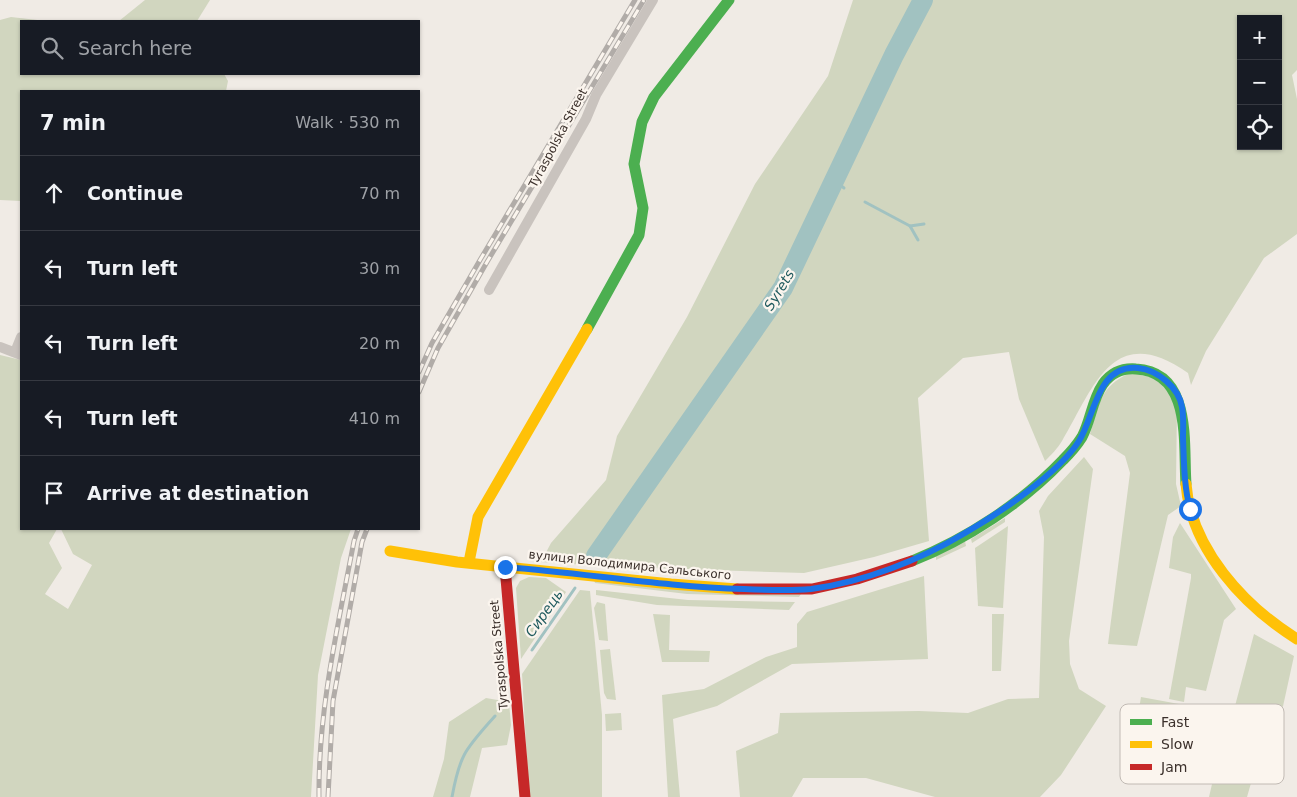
<!DOCTYPE html>
<html lang="en">
<head>
<meta charset="utf-8">
<style>
  :root { --surface:#171b24; --page:#242831; --text:#f1f3f6; --muted:#9ea1a6; --line:#363941 }
  body { margin:0; font-family:"DejaVu Sans",sans-serif; background:var(--page); color:var(--text) }
  .controls { position:absolute; right:15px; top:15px; display:grid; overflow:hidden; border-radius:0px; box-shadow:0 1px 4px #0004 }
  .controls button { width:45px; height:45px; display:grid; place-items:center; padding:0; border:0; border-bottom:1px solid var(--line); background:var(--surface); color:var(--text); font:25px sans-serif }
  .stop { position:absolute; width:15px; height:15px; margin:-11px; border:4px solid #1a73e8; border-radius:50%; background:#fff }
  .stop.end { background:#1a73e8; border-color:#fff; box-shadow:0 1px 5px #0008 }
  .list { margin:0; padding:0; list-style:none }
  h2 { display:flex; justify-content:space-between; align-items:center; height:65px; margin:0; padding:0 20px; font-size:21px }
  h2 small { font-size:16px; font-weight:400; color:var(--muted) }
  .list li { display:grid; grid-template-columns:32px 1fr auto; gap:15px; align-items:center; box-sizing:border-box; height:75px; padding:0 20px; border-top:1px solid var(--line) }
  .list b { display:block; font-size:19px; white-space:nowrap }
  .list em { font-size:16px; font-style:normal; color:var(--muted) }
  .icon { flex:none; width:28px; height:28px; fill:none; stroke:currentColor; stroke-width:2; stroke-linecap:round; stroke-linejoin:round }
  .map { position:relative; flex:none; width:1297px; height:797px; overflow:hidden }
  .search { position:absolute; background:var(--surface); box-shadow:0 1px 4px #0004; left:20px; top:20px; width:400px; height:55px; display:flex; align-items:center; gap:12px; box-sizing:border-box; padding:0 18px; border-radius:0px; color:var(--muted); font-size:19px }
  .panel { position:absolute; background:var(--surface); box-shadow:0 1px 4px #0004; left:20px; top:90px; width:400px; height:440px; border-radius:0px }
  .map>svg:first-child { display:block }
  .green { fill:#d1d6bf; fill-rule:evenodd }
  .lines { fill:none; stroke-linecap:round; stroke-linejoin:round }
  .stream { stroke:#a1c2c1; stroke-width:3 }
  .river { stroke:#a1c2c1; stroke-width:20 }
  .street { stroke:#c9c3be; stroke-width:10 }
  .fast { stroke:#4caf50; stroke-width:11 }
  .slow { stroke:#ffc107; stroke-width:11 }
  .jam { stroke:#c62828; stroke-width:11 }
  .rail-casing { stroke:#b1aca8; stroke-width:5 }
  .rail { stroke:#fbf5ee; stroke-width:3; stroke-dasharray:9; stroke-linecap:butt }
  .route { stroke:#1a73e8; stroke-width:6 }
  .labels { text-anchor:middle; dominant-baseline:central; stroke-width:4.5; stroke-linejoin:round; paint-order:stroke }
  .street-label { font-size:12px; fill:#3b302b; stroke:#fbf5ee }
  .water-label { font-size:14px; font-style:italic; fill:#1f5a5e; stroke:#fbf5ee }
  .key { fill:#fbf5ee; stroke:#c1bab4; stroke-width:1 }
  .key-label { font-size:14px; fill:#3b302b }
</style>
</head>
<body>
<div class="map">
<svg width="1297" height="797" viewBox="0 0 1297 797">
  <rect width="100%" height="100%" fill="#f0ebe5"/>
  <g class="green">
    <polygon points="145,0 210,0 197,21 119,21"/>
    <path d="M853,0H1297V70L1292,75L1297,99V234L1264,258L1206,351L1191,385L1188,373C1113,320 1094,387 1062,441C1058,448 1051,455 1045,461L1019,399L1009,352L963,358L918,398L929,541L874,557L804,573L620,567L541,562L551,543L606,480L617,436L687,317L755,184L828,76ZM1241,19H1278V146H1241Z"/>
    <polygon points="11,17 46,21 21,21 21,74 224,74 228,81 226,91 21,91 21,201 0,200 0,20"/>
    <polygon points="0,355 21,360 21,529 57,529 49,543 62,568 45,594 68,609 92,565 73,554 61,529 351,529 341,558 318,675 311,797 0,797"/>
    <path d="M1130,373L1162,379L1177,407L1176,484L1181,506L1168,515L1137,646L1108,644L1130,473L1125,456L1090,434C1099,405 1100,386 1130,373Z"/>
    <polygon points="1084,457 1093,469 1069,641 1070,664 1079,689 1106,706 1061,775 1040,797 935,797 866,778 803,778 792,797 740,797 736,751 778,733 780,713 919,711 968,713 1008,699 1039,698 1044,537 1039,511 1048,496"/>
    <polygon points="1005,518 1005,522 972,543 971,539"/>
    <polygon points="1180,523 1236,609 1224,620 1206,691 1186,687 1184,702 1169,699 1191,578 1191,574 1169,568 1173,537"/>
    <polygon points="1008,526 1003,608 978,606 975,548"/>
    <polygon points="965,541 966,546 936,560 936,556"/>
    <polygon points="924,576 928,659 792,664 717,706 673,719 680,797 668,797 662,695 704,689 766,657 797,647 797,624 807,612"/>
    <polygon points="529,577 546,578 566,592 521,659 516,588 520,581"/>
    <polygon points="594,580 801,594 799,597 687,594 595,583"/>
    <polygon points="580,590 590,591 602,715 602,797 529,797 522,674"/>
    <polygon points="596,590 688,600 795,602 789,610 657,605 596,595"/>
    <polygon points="597,602 605,604 608,641 599,640 594,608"/>
    <polygon points="653,614 670,615 669,650 710,651 709,662 662,662"/>
    <polygon points="992,614 1004,614 1001,671 992,671"/>
    <polygon points="1254,634 1294,656 1280,720 1270,717 1247,797 1209,797 1216,767 1181,757 1186,733 1205,741 1202,755 1221,759"/>
    <polygon points="610,649 616,700 607,699 604,693 600,650"/>
    <polygon points="1141,697 1179,704 1175,728 1137,721"/>
    <polygon points="486,698 509,702 511,725 507,745 482,748 470,797 433,797 444,759 449,722"/>
    <polygon points="621,713 622,730 606,731 605,714"/>
  </g>
  <g class="lines">
    <g class="stream">
      <polyline points="834,180 844,188"/>
      <polyline points="865,202 910,226 924,224"/>
      <polyline points="910,226 918,240"/>
      <polyline points="532,650 575,588"/>
      <path d="M452,797C460,753 466,749 495,716"/>
    </g>
    <polyline class="river" points="596,556 783,288 894,55 923,0"/>
    <g class="street">
      <polyline points="489,290 586,119 596,95 653,0"/>
      <polyline points="0,347 21,355"/>
      <polyline points="15,352 21,337"/>
    </g>
    <g class="fast">
      <polyline points="587,329 639,235 643,208 634,164 642,122 654,97 729,0"/>
      <path d="M912,561C967,539 1022,503 1063,460C1070,453 1077,445 1082,437C1091,420 1092,400 1103,384C1111,373 1123,368 1136,369C1193,372 1183,445 1186,484"/>
    </g>
    <g class="slow">
      <path d="M1186,484C1191,549 1244,606 1297,639"/>
      <polyline points="390,551 457,562 671,584 737,589"/>
      <polyline points="469,562 478,517 587,329"/>
    </g>
    <g class="jam">
      <polyline points="505,567 525,797"/>
      <polyline points="737,589 812,589 857,579 912,561"/>
    </g>
    <g class="rail-casing">
      <g id="rail">
        <polyline points="419,372 432,343 480,260 635,0"/>
        <polyline points="419,392 438,348 487,262 644,0"/>
        <path d="M319,797C318,710 338,626 354,541L358,529"/>
        <polyline points="328,797 333,701 362,542 367,529"/>
      </g>
    </g>
    <use href="#rail" class="rail"/>
  </g>
  <g class="lines">
    <path class="route" d="M505,567C585,573 664,587 744,589C766,590 790,591 811,589C864,582 920,560 965,533C998,514 1059,473 1079,441C1095,416 1097,364 1138,368C1158,370 1179,388 1182,407C1184,417 1183,429 1183,438C1184,463 1184,486 1190,509"/>
  </g>
  <g class="labels">
    <g class="street-label">
      <text transform="translate(558 138) rotate(-62)">Tyraspolska Street</text>
      <text transform="translate(630 565) rotate(6)">вулиця Володимира Сальського</text>
      <text transform="translate(499 655) rotate(-95)">Tyraspolska Street</text>
    </g>
    <g class="water-label">
      <text transform="translate(779 290) rotate(-59)">Syrets</text>
      <text transform="translate(544 613) rotate(-55)">Сирець</text>
    </g>
  </g>
  <rect x="1120" y="704" width="164" height="80" rx="8" class="key"/>
  <rect x="1130" y="719" width="22" height="6" fill="#4caf50"/>
  <rect x="1130" y="741" width="22" height="7" fill="#ffc107"/>
  <rect x="1130" y="764" width="22" height="6" fill="#c62828"/>
  <g class="key-label">
    <text x="1161" y="727">Fast</text>
    <text x="1161" y="749">Slow</text>
    <text x="1161" y="772">Jam</text>
  </g>
</svg>
<div class="controls">
<button>+</button>
<button>−</button>
<button><svg class="icon" aria-label="locate" viewBox="0 0 24 24"><circle cx="12" cy="12" r="6"/><path d="M12 2v4M12 18v4M2 12h4M18 12h4"/></svg></button>
</div>
<div class="stop" style="left:1190px;top:509px"></div>
<div class="stop end" style="left:505px;top:567px"></div>
<div class="search"><svg class="icon" aria-label="search" viewBox="0 0 24 24"><circle cx="10" cy="10" r="6"/><path d="M15 15l6 6"/></svg>Search here</div>
<section class="panel">
<h2>7 min<small>Walk · 530 m</small></h2>
<ul class="list">
<li><svg class="icon" aria-label="ahead" viewBox="0 0 24 24"><path d="M12 20V5M6 11l6-6 6 6"/></svg><div><b>Continue</b></div><em>70 m</em></li>
<li><svg class="icon" aria-label="left" viewBox="0 0 24 24"><path d="M17 20v-9H6M10 6l-5 5 5 5"/></svg><div><b>Turn left</b></div><em>30 m</em></li>
<li><svg class="icon" aria-label="left" viewBox="0 0 24 24"><path d="M17 20v-9H6M10 6l-5 5 5 5"/></svg><div><b>Turn left</b></div><em>20 m</em></li>
<li><svg class="icon" aria-label="left" viewBox="0 0 24 24"><path d="M17 20v-9H6M10 6l-5 5 5 5"/></svg><div><b>Turn left</b></div><em>410 m</em></li>
<li><svg class="icon" aria-label="arrive" viewBox="0 0 24 24"><path d="M6 21V4h12l-3 4 3 4H6"/></svg><div><b>Arrive at destination</b></div></li>
</ul>
</section>
</div>
</body>
</html>
